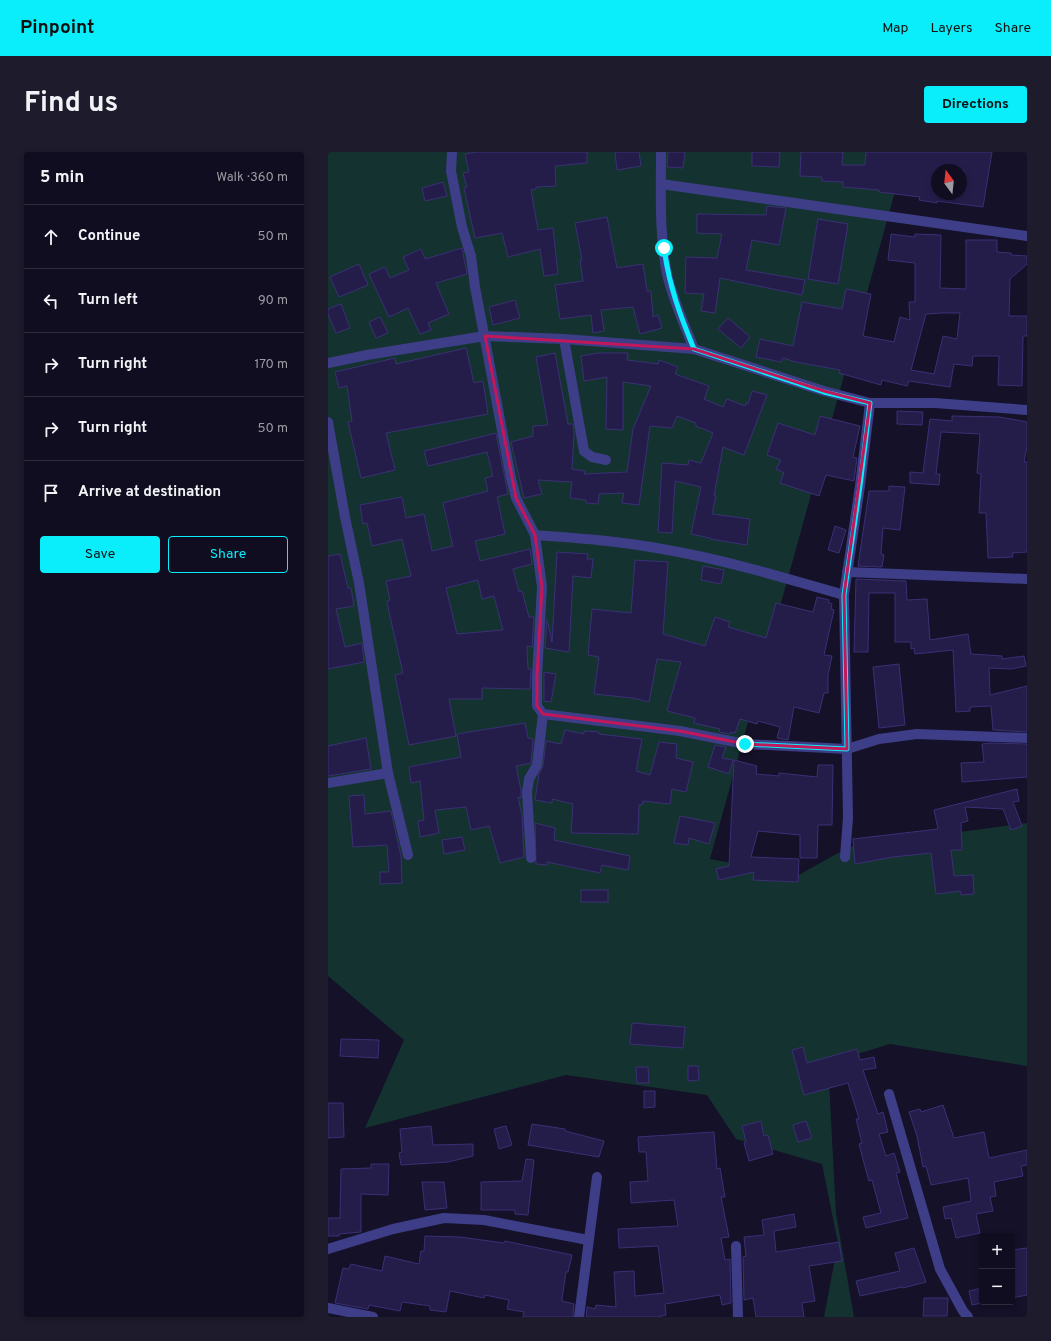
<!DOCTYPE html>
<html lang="en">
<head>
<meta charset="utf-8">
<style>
  :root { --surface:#0f0d1f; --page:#1d1b2c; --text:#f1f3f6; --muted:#9b9ca4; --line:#2f2d3d; --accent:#0aedfa }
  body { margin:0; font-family:Overpass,sans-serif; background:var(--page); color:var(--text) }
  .controls { position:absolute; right:12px; bottom:12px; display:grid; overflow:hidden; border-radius:4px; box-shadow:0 2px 6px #0003 }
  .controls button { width:36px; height:36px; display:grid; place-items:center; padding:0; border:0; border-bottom:1px solid var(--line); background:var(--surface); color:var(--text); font:20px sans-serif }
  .compass { position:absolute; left:603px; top:12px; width:36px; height:36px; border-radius:50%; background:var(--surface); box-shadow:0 2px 6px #0003; rotate:345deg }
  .stop { position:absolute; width:12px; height:12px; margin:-9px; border:3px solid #0aedfa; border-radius:50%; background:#fff }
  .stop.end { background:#0aedfa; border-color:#fff; box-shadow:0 1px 4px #0008 }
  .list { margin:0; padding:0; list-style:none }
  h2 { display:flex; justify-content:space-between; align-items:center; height:52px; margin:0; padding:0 16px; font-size:17px }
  h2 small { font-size:13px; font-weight:400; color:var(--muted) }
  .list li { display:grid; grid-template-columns:26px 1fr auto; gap:12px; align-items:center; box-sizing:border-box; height:64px; padding:0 16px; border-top:1px solid var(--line) }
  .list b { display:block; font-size:15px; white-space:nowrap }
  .list em { font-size:13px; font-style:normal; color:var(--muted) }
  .actions { display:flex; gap:8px; padding:12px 16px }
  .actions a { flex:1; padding:9px 0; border:1px solid var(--accent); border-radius:4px; text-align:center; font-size:14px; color:var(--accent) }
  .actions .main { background:var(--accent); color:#111 }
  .icon { flex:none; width:22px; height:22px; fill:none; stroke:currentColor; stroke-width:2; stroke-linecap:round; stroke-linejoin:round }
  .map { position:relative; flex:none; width:699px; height:1165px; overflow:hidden; border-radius:4px }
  header { display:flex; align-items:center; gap:24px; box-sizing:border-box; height:56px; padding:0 20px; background:var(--accent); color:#111 }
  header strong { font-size:19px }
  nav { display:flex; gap:22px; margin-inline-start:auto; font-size:14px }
  .intro { display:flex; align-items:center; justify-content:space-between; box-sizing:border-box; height:96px; padding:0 24px }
  h1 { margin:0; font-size:28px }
  .button { padding:10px 18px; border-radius:4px; background:var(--accent); color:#111; font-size:14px; font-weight:700 }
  main { display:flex; gap:24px; padding:0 24px }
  aside { flex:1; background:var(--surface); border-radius:4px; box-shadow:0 2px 6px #0003 }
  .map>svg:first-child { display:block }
  .green { fill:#143330 }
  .building { fill:#241d4a; stroke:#3a3075; fill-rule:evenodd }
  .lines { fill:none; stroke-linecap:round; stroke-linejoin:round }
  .street { stroke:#3d3e87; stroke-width:10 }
  .route { stroke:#0aedfa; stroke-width:5 }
  .marked { fill:none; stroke:#c2185b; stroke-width:3; stroke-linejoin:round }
</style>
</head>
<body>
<header>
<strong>Pinpoint</strong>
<nav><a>Map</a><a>Layers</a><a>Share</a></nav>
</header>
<div class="intro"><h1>Find us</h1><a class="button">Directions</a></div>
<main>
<aside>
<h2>5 min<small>Walk · 360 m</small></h2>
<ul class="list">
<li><svg class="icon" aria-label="ahead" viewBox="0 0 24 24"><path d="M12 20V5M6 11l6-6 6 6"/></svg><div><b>Continue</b></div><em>50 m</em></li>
<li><svg class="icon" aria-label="left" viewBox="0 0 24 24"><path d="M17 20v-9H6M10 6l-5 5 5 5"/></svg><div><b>Turn left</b></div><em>90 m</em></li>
<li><svg class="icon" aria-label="right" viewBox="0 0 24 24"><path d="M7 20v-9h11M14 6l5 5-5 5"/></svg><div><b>Turn right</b></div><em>170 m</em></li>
<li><svg class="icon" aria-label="right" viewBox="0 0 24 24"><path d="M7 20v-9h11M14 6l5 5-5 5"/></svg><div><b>Turn right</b></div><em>50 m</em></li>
<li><svg class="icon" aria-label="arrive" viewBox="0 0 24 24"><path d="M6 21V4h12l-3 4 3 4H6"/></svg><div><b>Arrive at destination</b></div></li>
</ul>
<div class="actions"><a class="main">Save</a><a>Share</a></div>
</aside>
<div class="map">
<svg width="699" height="1165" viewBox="0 0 699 1165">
  <rect width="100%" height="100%" fill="#141129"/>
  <polygon class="green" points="0,0 578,0 382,707 469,724 521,695 699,671 699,914 562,892 500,911 508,1062 526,1165 496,1165 510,1091 494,1012 408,987 379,943 238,923 37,976 76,888 0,824"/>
  <g class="building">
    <polygon points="147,0 259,0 259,11 227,14 228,34 208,35 208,37 203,38 210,78 225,76 230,122 216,124 212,97 180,105 174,81 147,86 136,36 139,35 135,21 141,20 137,2"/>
    <polygon points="287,0 311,0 313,14 289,18"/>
    <polygon points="340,0 357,0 355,16 339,15"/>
    <polygon points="424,0 452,0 451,15 424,14"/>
    <path d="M473,0H515L514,13H537L538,0H664L655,55L609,49V51L591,48L592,45L551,40V38L515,35V30L494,29V25L472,24ZM609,18H636L633,42H609Z"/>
    <polygon points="115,30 119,44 97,49 94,36"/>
    <polygon points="439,54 458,56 451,93 424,88 418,118 477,128 474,143 392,126 387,161 373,159 376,142 357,141 358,105 389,106 394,82 369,81 369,62 438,63"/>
    <polygon points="279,65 289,116 315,112 319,139 323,139 325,165 330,163 334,176 312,182 305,155 273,158 276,179 265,181 263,163 232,167 227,133 255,129 252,108 254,108 247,71"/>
    <polygon points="490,67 520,72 510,132 480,127"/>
    <path d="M563,82L587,85V82L613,83L612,136L638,137V88H669V100L683,101V103L699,104V112L682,127L681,164H699V184H695L694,234L670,233L671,204H645L644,214L626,212L622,235L581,229L579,234L554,228L553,233L511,221L512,218L468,210L455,206L453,210L428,205L432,187L465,194L474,150L514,157L518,137L543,142L535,184L566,190L572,165L582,168L581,150H587V111L560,108ZM614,161H632L629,187L615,184L606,222L583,218L598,162Z"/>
    <polygon points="134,96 139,122 108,131 121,162 100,171 103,178 92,182 80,156 61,165 41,122 57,115 62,126 81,118 75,105 93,97 97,107"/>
    <polygon points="31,112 40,133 11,145 2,125"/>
    <polygon points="187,148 192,166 165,173 161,155"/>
    <polygon points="13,152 22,176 8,181 0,162 0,157"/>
    <polygon points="52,165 60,181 48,186 41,170"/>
    <polygon points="400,166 422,185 413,196 390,177"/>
    <polygon points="138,196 146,231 155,229 160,262 58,281 67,318 33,326 20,270 24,269 19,234 11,236 7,220 67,206 68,212"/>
    <polygon points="227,201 240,272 245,272 246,282 244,317 257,319 256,322 299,320 305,277 323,234 295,230 295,278 278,277 279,225 256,229 253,204 270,201 300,201 299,208 330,212 331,208 350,215 347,222 381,234 376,247 395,255 399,247 417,254 418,251 420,252 424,239 439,243 416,303 395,295 386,344 388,344 384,362 422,367 419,393 382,387 382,386 363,382 373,335 347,329 344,381 330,380 334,311 360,313 361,308 373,311 385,281 368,274 368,271 349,264 344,276 322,274 311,353 294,351 296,341 271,342 270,352 258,351 258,348 242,346 244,330 210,328 214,342 196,346 183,290 205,284 205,274 220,273 208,205"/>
    <polygon points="569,259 595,260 594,273 569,272"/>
    <polygon points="492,264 532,274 525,305 529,306 526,329 498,323 491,344 452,331 456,321 448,317 453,308 439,303 450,271 487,283"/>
    <polygon points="624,264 672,265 699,270 699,294 696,310 699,310 699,400 684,401 685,405 660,406 658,361 651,361 653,322 649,321 652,282 613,280 608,322 612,322 611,333 582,331 582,320 595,321 602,267 624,269"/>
    <path d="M168,281L180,342L169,345L177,382L147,389L152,409L202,397L204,412L185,417L191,440L194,439L201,465H206L204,495L199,494L200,517H203L202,537L154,536V547H121L128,584L81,593L67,523L75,521L61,460L59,449L62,448L58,429L83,424L74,387L44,394L39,371L35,372L32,353L74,345L78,366L96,362L104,399L125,394L115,351L160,339L157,326L165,324L159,300L100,314L96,299ZM150,428L154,447L166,444L175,478L129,482L118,436Z"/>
    <polygon points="561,334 577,335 572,378 555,376 553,402 556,403 554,415 530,414 541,339 561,339"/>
    <polygon points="507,374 518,378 511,401 500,398"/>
    <polygon points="229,400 260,402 259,407 265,407 263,426 245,424 241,500 217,496 219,467 224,490"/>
    <polygon points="12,402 20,436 23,436 26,454 8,457 17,495 34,491 36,510 0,517 0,404"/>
    <polygon points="307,408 340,410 335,482 377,494 387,465 402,470 400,475 438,486 448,451 485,460 489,445 501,448 500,450 504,452 503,457 506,458 496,503 504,504 500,523 500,541 496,541 491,561 466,555 460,588 449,586 452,575 430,569 429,572 412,567 407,581 403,580 402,582 391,580 392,577 366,571 367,566 339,559 353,510 329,507 321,550 305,546 266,542 271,505 260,503 264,457 303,461"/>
    <polygon points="375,414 396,418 393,432 373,428"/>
    <polygon points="528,427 578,429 579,448 599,447 602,488 640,482 643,502 674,504 674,507 696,504 698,514 683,517 661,516 662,543 699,534 699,580 665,578 663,554 642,555 642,559 628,560 625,498 587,502 586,496 583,497 583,490 567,490 567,441 541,441 540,500 526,500"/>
    <polygon points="571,512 577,573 551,576 545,515"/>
    <polygon points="216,520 228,522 223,550 216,549"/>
    <polygon points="197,571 200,586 205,587 203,611 188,614 193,638 193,646 190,645 194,663 196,705 172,711 161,674 143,678 138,655 107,658 111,681 92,685 90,669 96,668 92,629 83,631 81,615 133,605 129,582"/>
    <polygon points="237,578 256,582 256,579 271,580 271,582 314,587 308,619 322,623 331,590 349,592 348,606 365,610 358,640 344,637 342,652 315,649 314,653 311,653 310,682 243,681 245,652 224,647 224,651 207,648 211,622 215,614 218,589 233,592"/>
    <polygon points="38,586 43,617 0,624 0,594"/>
    <polygon points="662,591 699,592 699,625 634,630 633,611 656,610 654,592"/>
    <polygon points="387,593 398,595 394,606 405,608 401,622 380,615"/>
    <polygon points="406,608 429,614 428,622 451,624 451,621 489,625 490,613 505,613 504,673 490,673 489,706 472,706 472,683 430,679 423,705 471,707 470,730 425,728 426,720 391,728 388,717 401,714"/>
    <polygon points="689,637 691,649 685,650 694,674 683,678 675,657 637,655 640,669 633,671 634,698 623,698 626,724 645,723 646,742 633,743 632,739 608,742 603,701 565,705 527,712 525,687 610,677 606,658"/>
    <polygon points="36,643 37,662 63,659 73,704 74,731 52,732 52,720 61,720 59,693 25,695 21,644"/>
    <polygon points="352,664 387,671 381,692 361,686 360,693 346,691"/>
    <polygon points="207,671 227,676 226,688 302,704 300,718 274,713 272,721 219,710 219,713 208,712"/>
    <polygon points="134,685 137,698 116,702 114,688"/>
    <rect x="253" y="738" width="27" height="12"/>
    <polygon points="304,871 357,875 355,896 302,892"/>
    <polygon points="13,887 51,888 50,906 12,904"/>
    <polygon points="475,895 479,911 529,897 532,908 546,905 548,916 535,918 550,962 555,960 560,980 551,982 558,1004 566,1001 572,1020 568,1021 580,1066 538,1076 535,1065 553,1061 544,1028 541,1029 536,1011 531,992 534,991 528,967 531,967 520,931 476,943 464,898"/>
    <polygon points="360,914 370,914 371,928 360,929"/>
    <polygon points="308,915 320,915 321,931 309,931"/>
    <polygon points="316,939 327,939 327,955 316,956"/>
    <polygon points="0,951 15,951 16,985 0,986"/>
    <polygon points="615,953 626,986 656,980 661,1006 699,998 699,1013 693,1014 695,1024 666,1030 668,1044 662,1045 665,1059 648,1062 652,1081 628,1086 623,1066 617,1067 615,1055 643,1049 640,1026 603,1033 598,1014 595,1015 589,984 581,960 592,957 593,960"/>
    <polygon points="433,969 436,984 440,983 445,1002 421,1009 416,991 418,990 414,974"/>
    <polygon points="478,969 484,986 470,990 465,973"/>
    <polygon points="204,972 237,977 237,979 276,989 271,1005 200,993"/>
    <polygon points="103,974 105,993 145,992 145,1004 120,1010 73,1013 71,1001 74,1000 72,977"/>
    <polygon points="178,974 184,993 171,997 166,977"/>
    <polygon points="386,980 389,1017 392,1016 397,1045 393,1045 401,1085 393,1086 397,1108 402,1107 403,1151 394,1153 392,1143 337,1152 338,1163 330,1165 258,1165 259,1155 267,1157 268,1153 288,1155 286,1120 306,1119 307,1144 336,1141 330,1094 291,1096 290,1077 350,1074 346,1048 303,1051 302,1030 320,1029 318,1000 311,1000 310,985"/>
    <polygon points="198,1007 206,1008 200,1063 187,1062 187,1058 153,1058 153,1030 194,1029"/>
    <polygon points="43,1012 61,1012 60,1043 33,1042 33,1080 11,1082 11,1084 0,1084 0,1066 12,1066 13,1017 43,1016"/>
    <polygon points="94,1030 116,1030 119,1056 97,1058"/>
    <polygon points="466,1062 468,1075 446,1079 448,1100 511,1090 514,1109 481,1114 487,1149 474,1151 476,1165 428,1165 425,1146 416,1148 415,1105 418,1104 416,1085 436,1083 434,1068"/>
    <polygon points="97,1084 132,1085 176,1091 177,1089 244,1103 240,1120 238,1120 234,1147 234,1149 246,1152 245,1165 195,1165 196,1160 179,1157 181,1148 157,1143 156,1146 122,1139 118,1160 102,1158 102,1154 74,1150 72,1159 41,1153 40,1157 7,1151 15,1116 21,1117 23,1112 54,1119 57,1104 91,1112 93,1099 96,1099"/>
    <polygon points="586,1096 598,1130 575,1136 574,1135 532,1144 528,1129 572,1119 567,1101"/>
    <polygon points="699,1096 699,1143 684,1146 684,1098"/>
    <polygon points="654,1136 654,1151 644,1153 641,1139"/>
    <polygon points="596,1146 620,1146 619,1164 595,1164"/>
  </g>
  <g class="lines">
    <g class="street">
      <path d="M124,0L123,19L134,75L143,104L147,135L183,326L188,346L207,383C249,386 292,389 334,397C394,407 457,426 516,443"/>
      <path d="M333,0C333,40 331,83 339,122C345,148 356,172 366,197"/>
      <polyline points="333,32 699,84"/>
      <polyline points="236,187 256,299 264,305 278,308"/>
      <polyline points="0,211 39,203 157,184 236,187 366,197 496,239 542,251 607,251 699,258"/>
      <polyline points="0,270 17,365 31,431 60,621 80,703"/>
      <polyline points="207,383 214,435 209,524 209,554 215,562 352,579 417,592 519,597 551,587 589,582 699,586"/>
      <polyline points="519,420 699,427"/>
      <polyline points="0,631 60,621"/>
      <polyline points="517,705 520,666 516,443 532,334 542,251"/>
      <polyline points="203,706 199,640 201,627 209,613 215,562"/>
      <polyline points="561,942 612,1117 635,1159 640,1165"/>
      <polyline points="408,1094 410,1165"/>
      <polyline points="0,1097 65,1077 116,1066 156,1068 260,1088"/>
      <polyline points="0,1156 45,1165"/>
      <polyline points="251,1165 269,1025"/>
    </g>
  </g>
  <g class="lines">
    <path class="route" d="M336,96C341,134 352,163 366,197L496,240L542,251L532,334L516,443L519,597L417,592"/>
  </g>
  <path class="marked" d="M157,184L366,197L496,239L542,251L516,443L519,597L417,592L352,579L215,562L209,554V524L214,435L207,383L188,346Z"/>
</svg>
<div class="controls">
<button>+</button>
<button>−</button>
</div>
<svg class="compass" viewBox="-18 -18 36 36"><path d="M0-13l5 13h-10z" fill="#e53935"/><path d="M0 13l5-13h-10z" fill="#9b9ca4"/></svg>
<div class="stop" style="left:336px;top:96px"></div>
<div class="stop end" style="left:417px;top:592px"></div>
</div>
</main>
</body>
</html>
